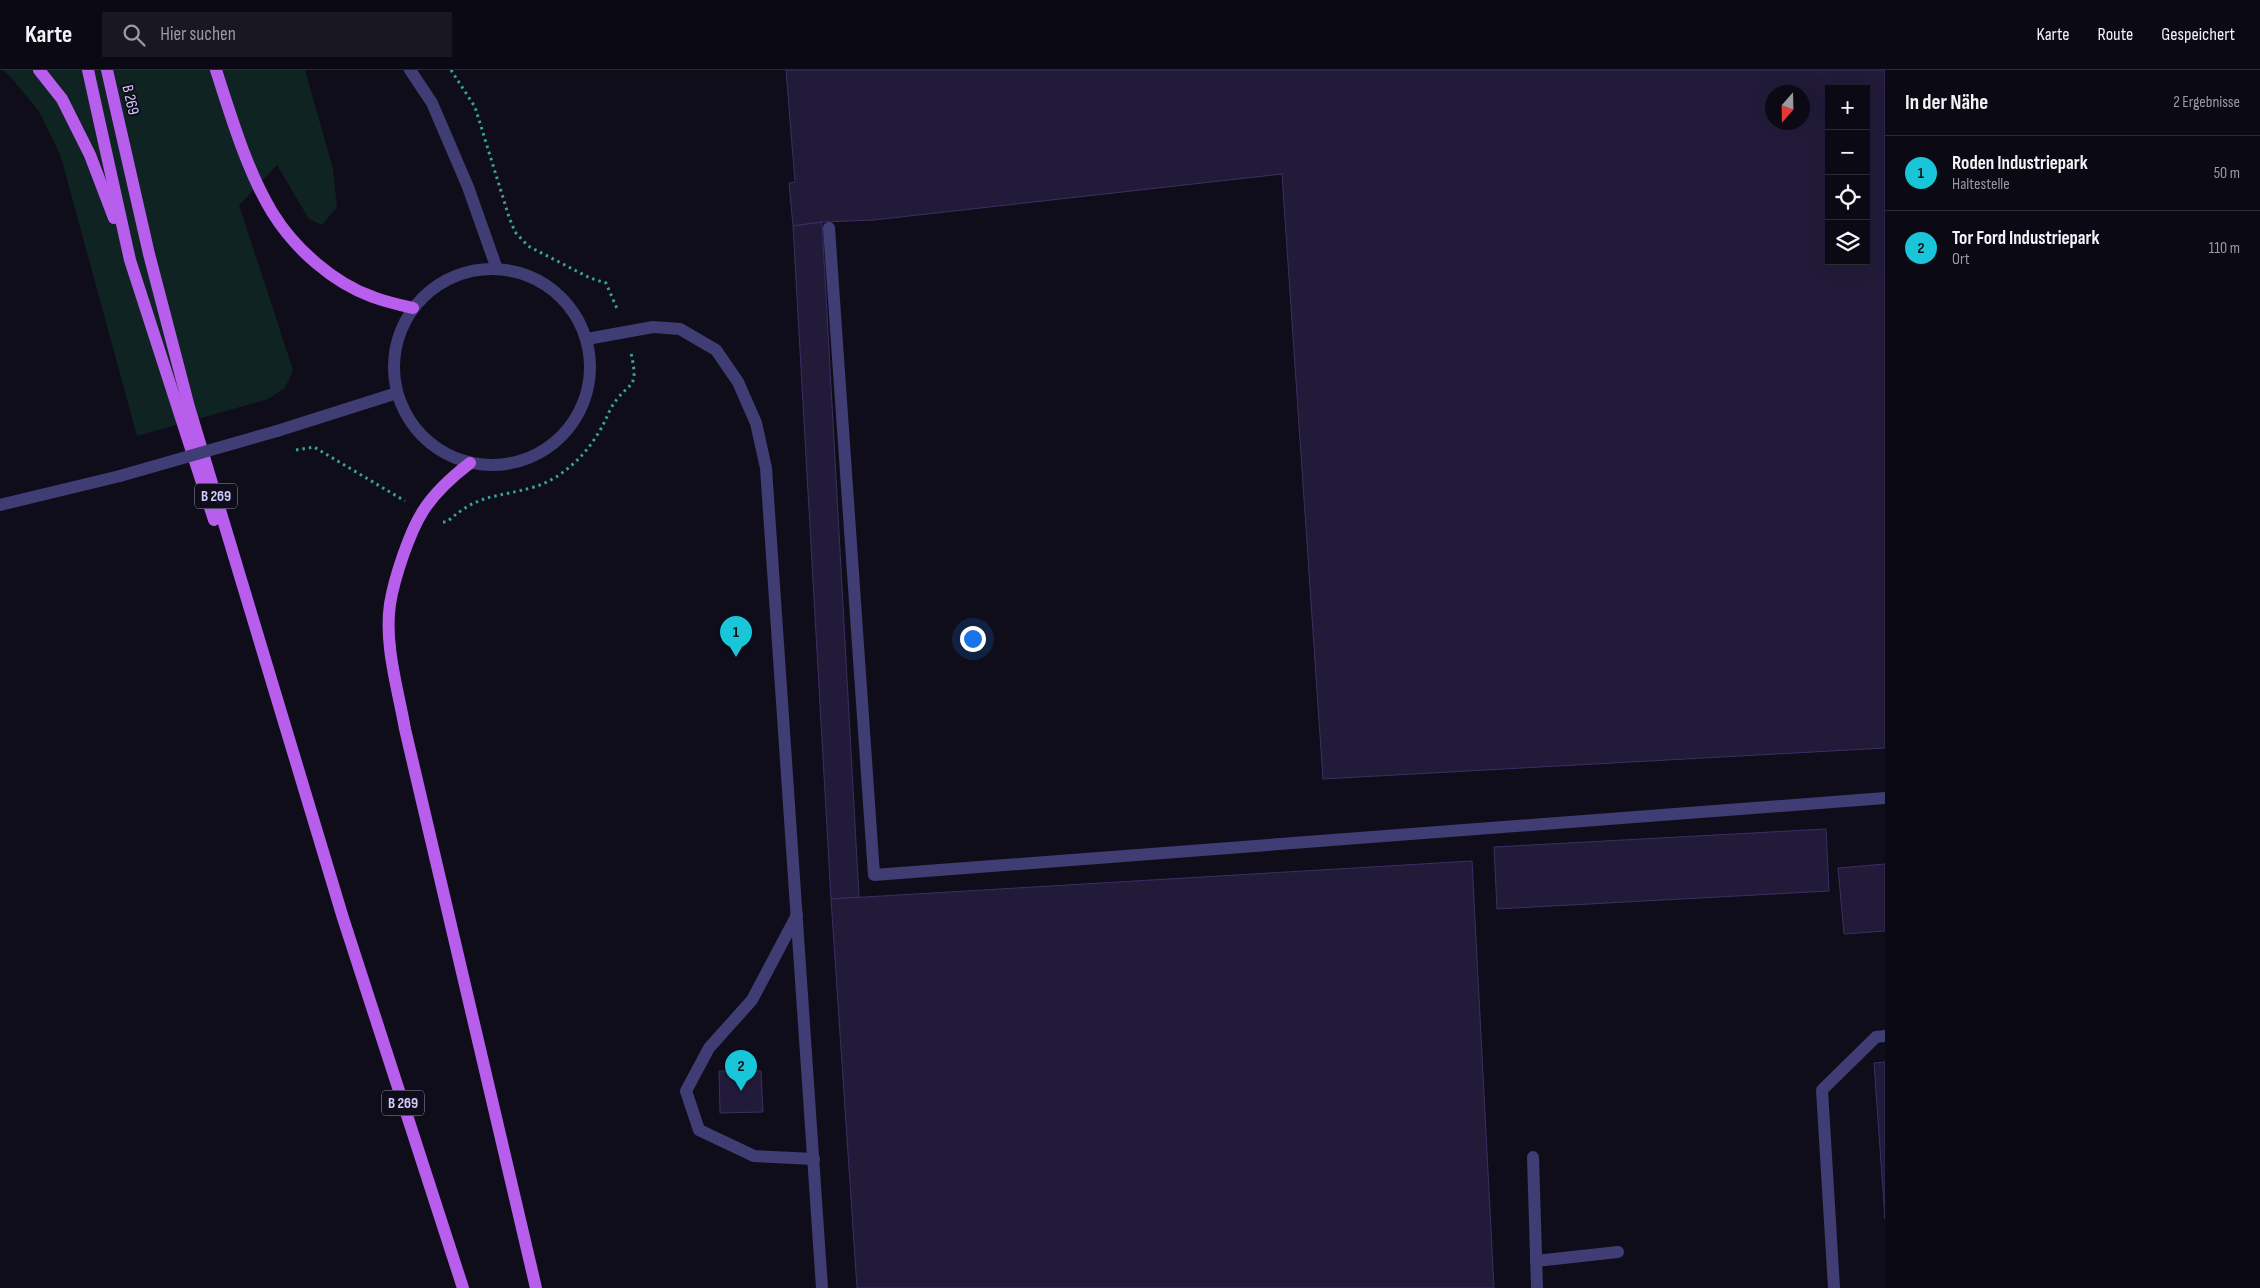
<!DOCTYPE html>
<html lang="de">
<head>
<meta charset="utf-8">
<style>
  :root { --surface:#0b0a14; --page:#191822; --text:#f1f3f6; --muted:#9a9aa0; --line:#2b2b34; --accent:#18c5d9 }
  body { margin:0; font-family:"Sofia Sans Condensed",sans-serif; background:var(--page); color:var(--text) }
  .controls { position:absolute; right:15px; top:15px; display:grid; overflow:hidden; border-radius:0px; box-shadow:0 5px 20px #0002 }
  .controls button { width:45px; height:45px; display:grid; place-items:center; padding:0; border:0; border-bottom:1px solid var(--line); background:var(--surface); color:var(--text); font:25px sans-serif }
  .compass { position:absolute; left:1765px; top:15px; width:45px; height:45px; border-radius:50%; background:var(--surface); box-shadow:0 5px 20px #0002; rotate:200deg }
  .you { position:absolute; left:972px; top:568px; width:18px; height:18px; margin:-12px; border:4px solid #fff; border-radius:50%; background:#1a73e8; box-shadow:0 0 0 8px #1a73e833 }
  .badge { display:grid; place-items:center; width:32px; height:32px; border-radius:50%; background:var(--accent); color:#111; font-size:16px; font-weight:700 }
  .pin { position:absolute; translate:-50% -41px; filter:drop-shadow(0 1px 2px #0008) }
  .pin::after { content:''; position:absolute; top:26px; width:18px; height:15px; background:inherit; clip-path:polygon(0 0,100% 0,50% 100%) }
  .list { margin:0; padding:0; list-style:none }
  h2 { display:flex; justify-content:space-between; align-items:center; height:65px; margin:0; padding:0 20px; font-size:21px }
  h2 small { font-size:16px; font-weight:400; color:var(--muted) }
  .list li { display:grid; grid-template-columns:32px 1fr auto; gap:15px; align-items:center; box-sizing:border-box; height:75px; padding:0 20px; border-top:1px solid var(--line) }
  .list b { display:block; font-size:19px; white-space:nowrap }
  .list p { margin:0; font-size:16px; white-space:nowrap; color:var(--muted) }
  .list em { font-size:16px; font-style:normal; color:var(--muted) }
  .icon { flex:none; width:28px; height:28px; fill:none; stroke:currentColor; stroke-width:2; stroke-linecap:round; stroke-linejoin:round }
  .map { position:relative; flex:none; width:1885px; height:1218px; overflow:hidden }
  header { display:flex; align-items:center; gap:30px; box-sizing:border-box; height:70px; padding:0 25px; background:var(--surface); border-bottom:1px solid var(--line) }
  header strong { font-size:24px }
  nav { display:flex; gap:28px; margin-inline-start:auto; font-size:18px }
  .search { width:350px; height:45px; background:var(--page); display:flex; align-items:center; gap:12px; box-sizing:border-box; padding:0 18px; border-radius:0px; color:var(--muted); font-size:19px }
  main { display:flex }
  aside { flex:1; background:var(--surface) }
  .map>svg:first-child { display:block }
  .green { fill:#102323 }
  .building { fill:#211b39; stroke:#3a2f63; fill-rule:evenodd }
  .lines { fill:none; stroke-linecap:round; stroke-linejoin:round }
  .path { stroke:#39a09a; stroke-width:3; stroke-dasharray:2.5 4; stroke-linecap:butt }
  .lane { stroke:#3f3d74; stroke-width:12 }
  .street { stroke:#3f3d74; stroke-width:12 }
  .primary { stroke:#b85eed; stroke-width:12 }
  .street-bridge { stroke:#3f3d74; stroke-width:12 }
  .labels { text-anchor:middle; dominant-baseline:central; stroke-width:4; stroke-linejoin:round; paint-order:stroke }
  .shield { fill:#0f0d1a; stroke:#9792b6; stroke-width:1 }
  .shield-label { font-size:15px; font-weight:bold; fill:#d1cbf9 }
  .street-label { font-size:16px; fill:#d1cbf9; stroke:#0f0d1a }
</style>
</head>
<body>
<header>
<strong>Karte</strong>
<div class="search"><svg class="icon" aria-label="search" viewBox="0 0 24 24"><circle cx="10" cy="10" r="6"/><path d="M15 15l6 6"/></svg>Hier suchen</div>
<nav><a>Karte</a><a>Route</a><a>Gespeichert</a></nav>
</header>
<main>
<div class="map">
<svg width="1885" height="1218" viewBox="0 0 1885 1218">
  <rect width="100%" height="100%" fill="#0f0d1a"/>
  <polygon class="green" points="2,0 305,0 333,99 337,137 322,155 309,149 277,95 239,135 293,300 285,318 268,329 137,366 61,87 39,41 8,4"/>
  <g class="building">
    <path d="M786,0H1885V678L1323,709L1282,104L874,150L822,152L793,156L789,113L795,112ZM1829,19H1866V191H1829ZM1772,22H1802V52H1772Z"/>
    <polygon points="822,152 859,827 831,829 793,156"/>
    <polygon points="1826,759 1829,821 1497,839 1494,777"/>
    <polygon points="1472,791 1494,1218 857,1218 831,829"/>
    <polygon points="1885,794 1885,861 1844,864 1838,798"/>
    <polygon points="1885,992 1885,1149 1874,993"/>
    <polygon points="719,1001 761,1001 763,1042 720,1043"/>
  </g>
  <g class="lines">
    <g class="path">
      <polyline points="451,0 475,37 509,147 515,162 528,176 590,208 606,213 618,241"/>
      <polyline points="296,380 314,377 405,431"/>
      <path d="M443,452H447C479,423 496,428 534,417C561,409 585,386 599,362C604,354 607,346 611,338C628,309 640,323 631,283"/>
    </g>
    <g class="lane">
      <polyline points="829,158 874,805 1885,728"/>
      <polyline points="587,269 653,257 680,259 716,280 738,312 756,353 766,398 822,1218"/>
      <polyline points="797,845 752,930 709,978 686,1021 699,1060 754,1086 814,1089"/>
      <polyline points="1533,1087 1537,1218"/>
      <polyline points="1536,1191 1618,1182"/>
      <polyline points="1834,1218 1822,1020 1876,967 1885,966"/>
    </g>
    <g class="street">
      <polyline points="410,0 432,33 468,117 497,199"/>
      <circle cx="492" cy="297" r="98"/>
      <polyline points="277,361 397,323"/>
      <polyline points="0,435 120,406"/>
    </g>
    <g class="primary">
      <polyline points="39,0 62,29 90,85 114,148"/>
      <polyline points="88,0 130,190 214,450"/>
      <polyline points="107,0 149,184 189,337 343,848 463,1218"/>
      <path d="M216,0C231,46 247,101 272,142C294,178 333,213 373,227C386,232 400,235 413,238"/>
      <path d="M470,393C453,406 435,422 423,441C409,463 394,509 390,534C384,575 398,619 405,659L536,1218"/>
    </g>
    <polyline class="street-bridge" points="120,406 277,361"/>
  </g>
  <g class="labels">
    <g class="shield">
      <rect x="195" y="413.5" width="42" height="25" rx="4"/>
      <rect x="382" y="1020.5" width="42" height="25" rx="4"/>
    </g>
    <g class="shield-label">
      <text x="216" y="426">B 269</text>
      <text x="403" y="1033">B 269</text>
    </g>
    <g class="street-label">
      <text transform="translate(130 30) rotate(77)">B 269</text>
    </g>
  </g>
</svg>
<div class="controls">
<button>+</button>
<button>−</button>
<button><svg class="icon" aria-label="locate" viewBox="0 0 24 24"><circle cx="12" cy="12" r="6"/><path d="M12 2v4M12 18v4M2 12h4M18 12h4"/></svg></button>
<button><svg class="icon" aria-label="layers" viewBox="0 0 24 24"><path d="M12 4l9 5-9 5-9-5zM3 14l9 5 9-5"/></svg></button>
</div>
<svg class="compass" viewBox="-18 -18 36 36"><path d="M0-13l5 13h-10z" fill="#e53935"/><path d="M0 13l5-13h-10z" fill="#9a9aa0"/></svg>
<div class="you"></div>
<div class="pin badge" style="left:736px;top:587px">1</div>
<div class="pin badge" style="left:741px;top:1021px">2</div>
</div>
<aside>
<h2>In der Nähe<small>2 Ergebnisse</small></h2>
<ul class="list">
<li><span class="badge">1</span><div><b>Roden Industriepark</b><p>Haltestelle</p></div><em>50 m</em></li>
<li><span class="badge">2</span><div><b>Tor Ford Industriepark</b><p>Ort</p></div><em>110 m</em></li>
</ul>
</aside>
</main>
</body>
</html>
